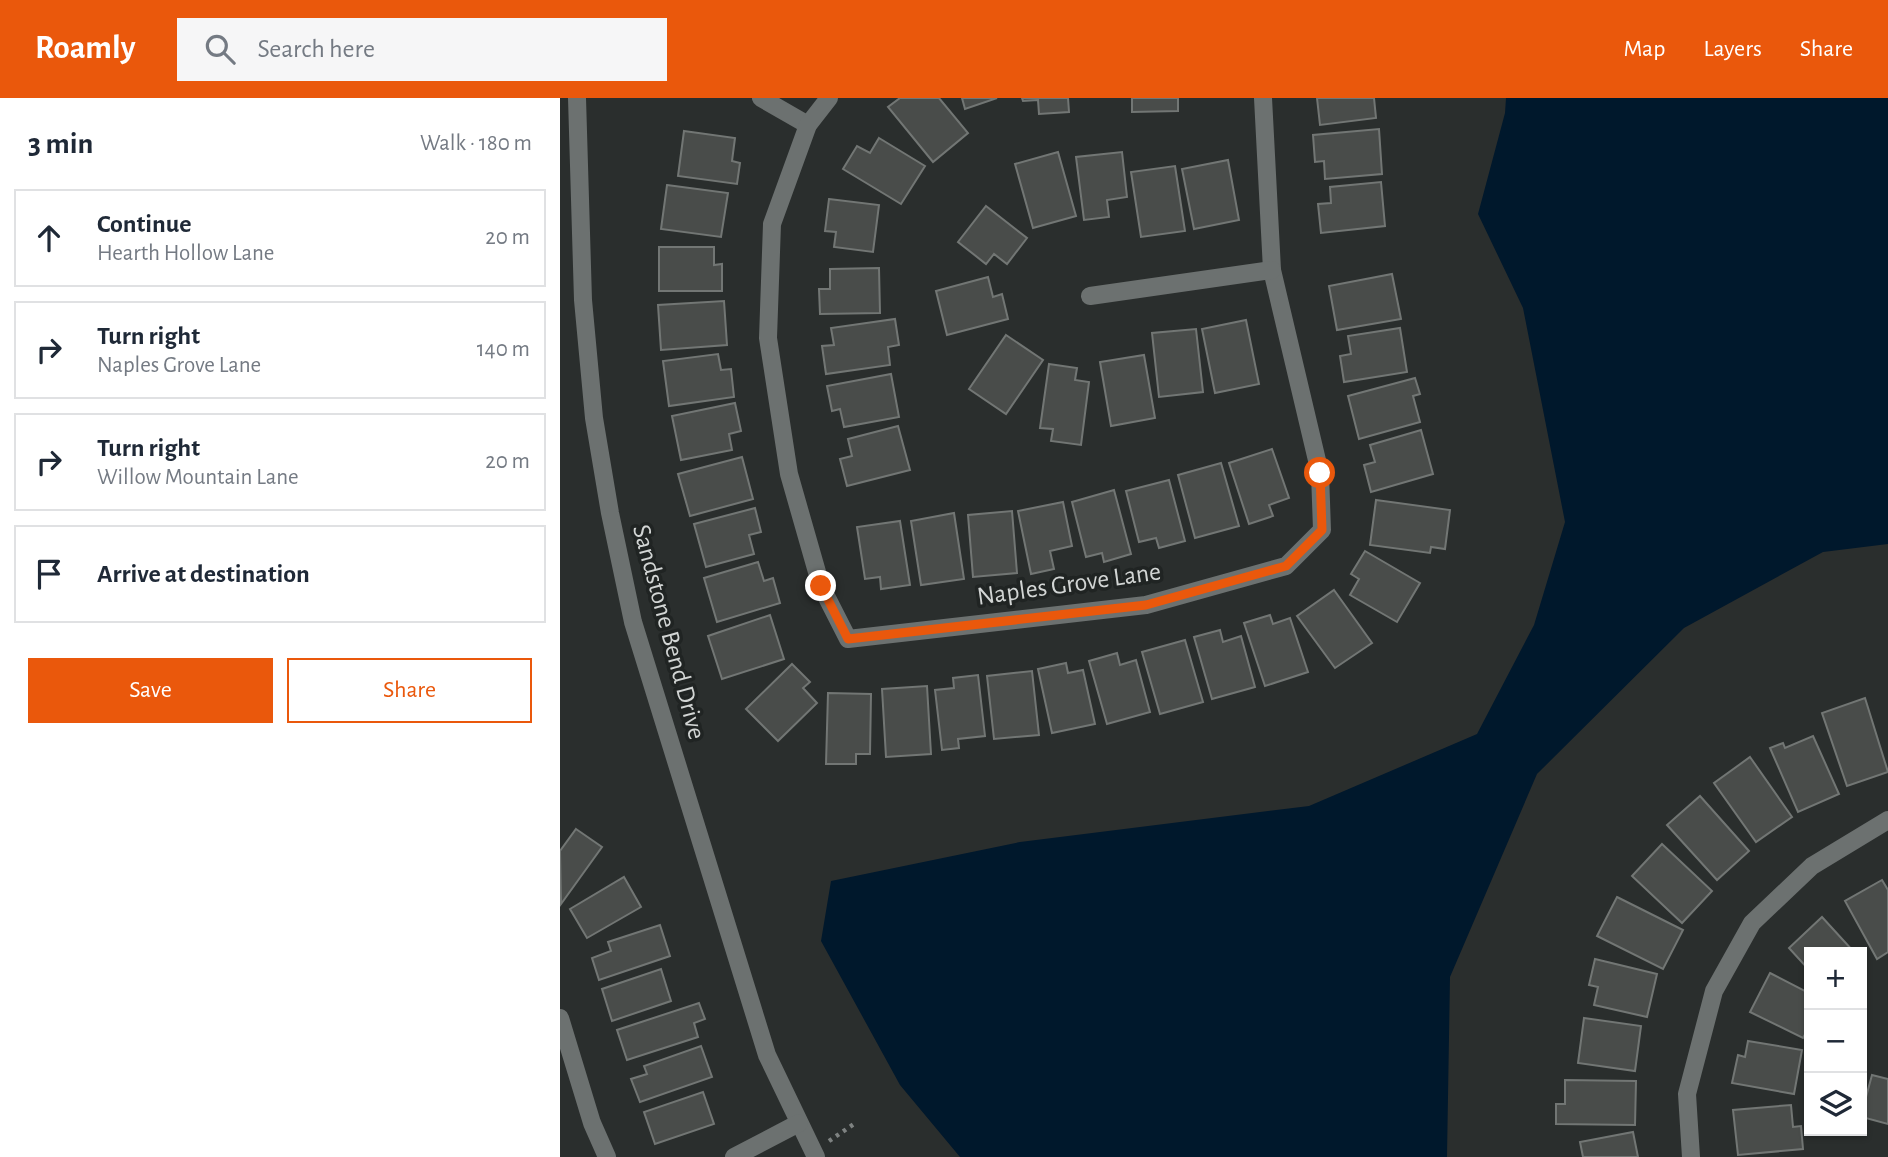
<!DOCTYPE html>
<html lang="en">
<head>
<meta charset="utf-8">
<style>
  :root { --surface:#fff; --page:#f6f6f7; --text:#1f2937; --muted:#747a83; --line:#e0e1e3; --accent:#ea580c }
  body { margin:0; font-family:"Alegreya Sans",sans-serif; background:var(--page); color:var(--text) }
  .controls { position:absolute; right:21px; bottom:21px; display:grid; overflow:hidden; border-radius:0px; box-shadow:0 2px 5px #0004 }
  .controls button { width:63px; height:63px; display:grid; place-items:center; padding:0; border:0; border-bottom:2px solid var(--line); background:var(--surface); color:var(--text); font:35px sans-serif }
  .stop { position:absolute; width:21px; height:21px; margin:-16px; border:5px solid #ea580c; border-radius:50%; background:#fff }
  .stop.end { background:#ea580c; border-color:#fff; box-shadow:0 2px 7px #0008 }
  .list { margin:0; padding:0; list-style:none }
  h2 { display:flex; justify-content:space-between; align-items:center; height:91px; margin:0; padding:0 28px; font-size:30px }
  h2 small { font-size:23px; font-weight:400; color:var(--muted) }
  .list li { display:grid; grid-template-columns:46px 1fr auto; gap:21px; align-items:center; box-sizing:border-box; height:98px; margin:0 14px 14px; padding:0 14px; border:2px solid var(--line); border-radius:0px }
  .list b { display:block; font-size:26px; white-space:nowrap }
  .list p { margin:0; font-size:23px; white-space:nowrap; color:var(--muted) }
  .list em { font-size:23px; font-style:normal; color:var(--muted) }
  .actions { display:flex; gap:14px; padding:21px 28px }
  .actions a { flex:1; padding:16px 0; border:2px solid var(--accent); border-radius:0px; text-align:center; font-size:24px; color:var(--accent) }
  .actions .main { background:var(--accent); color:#fff }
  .icon { flex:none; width:38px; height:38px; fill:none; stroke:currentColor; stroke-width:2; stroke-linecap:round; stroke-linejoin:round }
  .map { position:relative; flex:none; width:1328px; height:1059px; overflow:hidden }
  header { display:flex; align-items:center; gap:42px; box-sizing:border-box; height:98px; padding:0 35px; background:var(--accent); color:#fff }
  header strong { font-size:33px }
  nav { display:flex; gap:38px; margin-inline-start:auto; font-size:24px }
  .search { width:490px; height:63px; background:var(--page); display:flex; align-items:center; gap:18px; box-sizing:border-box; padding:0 24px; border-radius:0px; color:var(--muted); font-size:26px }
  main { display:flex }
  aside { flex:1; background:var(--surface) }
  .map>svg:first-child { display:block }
  .water { fill:#00182c }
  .building { fill:#494c4a; stroke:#727674; stroke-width:2 }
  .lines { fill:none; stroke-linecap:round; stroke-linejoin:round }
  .path { stroke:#7e8281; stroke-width:4.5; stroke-dasharray:3.5 5; stroke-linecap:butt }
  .minor { stroke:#6c7170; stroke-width:18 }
  .route { stroke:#ea580c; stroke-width:9 }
  .labels { text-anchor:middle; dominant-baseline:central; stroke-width:7; stroke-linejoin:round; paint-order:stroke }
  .street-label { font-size:26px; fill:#d2d5d4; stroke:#202423 }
</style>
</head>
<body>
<header>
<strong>Roamly</strong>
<div class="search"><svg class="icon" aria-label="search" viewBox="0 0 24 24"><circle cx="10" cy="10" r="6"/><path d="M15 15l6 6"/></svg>Search here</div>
<nav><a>Map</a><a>Layers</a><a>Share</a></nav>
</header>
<main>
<aside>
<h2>3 min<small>Walk · 180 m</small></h2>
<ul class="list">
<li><svg class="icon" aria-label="ahead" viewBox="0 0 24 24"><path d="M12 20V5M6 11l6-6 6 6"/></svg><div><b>Continue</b><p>Hearth Hollow Lane</p></div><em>20 m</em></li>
<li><svg class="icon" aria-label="right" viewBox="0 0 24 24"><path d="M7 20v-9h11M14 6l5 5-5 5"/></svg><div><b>Turn right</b><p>Naples Grove Lane</p></div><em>140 m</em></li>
<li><svg class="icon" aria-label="right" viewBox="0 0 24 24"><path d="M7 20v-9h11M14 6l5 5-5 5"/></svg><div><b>Turn right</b><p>Willow Mountain Lane</p></div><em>20 m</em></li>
<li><svg class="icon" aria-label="arrive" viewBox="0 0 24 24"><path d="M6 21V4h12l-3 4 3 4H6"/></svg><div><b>Arrive at destination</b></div></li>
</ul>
<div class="actions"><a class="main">Save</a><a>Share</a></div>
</aside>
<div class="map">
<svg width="1328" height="1059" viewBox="0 0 1328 1059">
  <rect width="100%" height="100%" fill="#2a2e2d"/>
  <polygon class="water" points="946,0 1328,0 1328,446 1263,454 1124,530 977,676 890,879 887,1059 400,1059 340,987 261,843 271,783 460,744 749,708 917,636 974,527 1005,424 963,210 918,116 945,15"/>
  <g class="building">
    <polygon points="340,0 379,0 408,35 373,64 328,9"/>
    <polygon points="402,0 437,0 405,11"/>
    <polygon points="462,0 508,0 509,14 479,16 478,2 463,3"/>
    <polygon points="572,0 618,0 618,13 572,14"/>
    <polygon points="757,0 814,0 816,20 760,27"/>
    <polygon points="819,31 822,76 765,81 764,63 755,64 753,37"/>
    <polygon points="124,33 175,40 172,63 180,65 177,86 118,78"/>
    <polygon points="319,40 365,68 341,106 283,71 297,48 310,55"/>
    <polygon points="498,54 516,118 473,130 455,66"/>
    <polygon points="562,54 567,99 547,102 549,119 524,122 516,59"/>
    <polygon points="668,62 679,122 634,131 622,71"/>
    <polygon points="615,68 625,133 581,139 571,74"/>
    <polygon points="821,84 825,128 761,135 758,106 771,105 770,89"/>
    <polygon points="107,87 168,95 161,139 101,131"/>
    <polygon points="269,101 319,107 313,154 274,149 276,134 265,133"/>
    <polygon points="426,108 467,140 447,166 434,156 426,166 398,144"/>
    <polygon points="99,149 154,149 154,167 162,166 162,193 99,193"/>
    <polygon points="319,170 320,215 260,216 259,191 270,191 270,171"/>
    <polygon points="832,176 841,221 777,232 769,188"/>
    <polygon points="428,179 433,199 442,196 448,221 387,237 376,193"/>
    <polygon points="164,203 167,247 101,252 98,207"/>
    <polygon points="335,221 339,247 328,249 330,267 266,276 262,248 274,247 271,230"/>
    <polygon points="686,222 699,286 655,295 642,231"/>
    <polygon points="840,230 847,274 784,284 780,258 791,256 788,238"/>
    <polygon points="636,231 643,294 599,299 592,235"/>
    <polygon points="446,237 483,262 446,316 409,291"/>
    <polygon points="158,256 161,272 171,271 174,299 109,308 103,263"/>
    <polygon points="584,257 595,320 551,328 540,264"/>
    <polygon points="489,266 517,270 515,282 529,284 521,347 491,343 493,331 480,330"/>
    <polygon points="331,276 339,319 284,329 280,311 272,313 267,288"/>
    <polygon points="855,280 860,296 853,298 860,324 799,341 788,298"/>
    <polygon points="175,305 181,333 169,336 172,352 121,362 112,318"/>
    <polygon points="338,328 350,372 287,388 280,361 292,358 288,341"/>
    <polygon points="861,332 873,376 811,394 804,367 815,364 810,347"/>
    <polygon points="712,351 729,400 709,407 713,418 689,426 669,365"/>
    <polygon points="182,359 193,401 130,418 118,376"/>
    <polygon points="661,365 679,428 635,440 618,377"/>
    <polygon points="609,382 625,443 599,450 596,440 579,444 566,393"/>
    <polygon points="554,392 571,456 544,464 542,455 526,459 512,404"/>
    <polygon points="816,402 890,412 885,451 871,449 870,455 810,447"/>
    <polygon points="503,404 512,448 490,453 494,471 471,476 458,413"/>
    <polygon points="195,410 201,434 189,437 194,456 146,469 134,426"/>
    <polygon points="452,413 457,475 413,479 408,417"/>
    <polygon points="394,415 404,481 361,487 351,423"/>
    <polygon points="340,423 350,487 321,491 320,479 305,481 297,429"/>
    <polygon points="805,453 860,485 837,524 790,497 799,481 791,476"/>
    <polygon points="198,464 204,483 213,480 220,505 157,524 144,480"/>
    <polygon points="774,492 812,545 775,570 737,518"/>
    <polygon points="210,517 224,561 162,581 148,538"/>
    <polygon points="710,517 713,526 730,520 748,574 705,588 684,525"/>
    <polygon points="660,532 663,544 681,538 695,589 652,601 634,539"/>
    <polygon points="625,542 643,604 600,616 582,554"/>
    <polygon points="557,555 560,567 576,562 590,614 547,626 529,563"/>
    <polygon points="506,565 508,575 523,572 535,626 492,635 478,571"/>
    <polygon points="232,566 250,584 243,590 257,605 218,643 186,611"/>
    <polygon points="472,573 479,637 434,641 427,578"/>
    <polygon points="418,577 425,638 398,641 399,650 382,652 375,592 394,590 393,580"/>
    <polygon points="367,588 371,656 326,659 322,591"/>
    <polygon points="268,595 311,596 310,656 296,656 296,666 266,666"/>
    <polygon points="1305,600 1328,674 1287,688 1262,615"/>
    <polygon points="1253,638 1279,696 1238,714 1210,650 1223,645 1225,650"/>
    <polygon points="1190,659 1232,719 1196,744 1154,685"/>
    <polygon points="1140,698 1189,753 1157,782 1107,727"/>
    <polygon points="16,731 42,749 1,806 0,753"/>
    <polygon points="1102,746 1152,793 1122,825 1072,778"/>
    <polygon points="64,779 81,809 27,840 10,811"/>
    <polygon points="1322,782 1328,792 1328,854 1317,861 1285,803"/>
    <polygon points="1057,799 1123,832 1103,871 1037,838"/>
    <polygon points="1262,819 1294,854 1249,854 1249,872 1229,850"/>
    <polygon points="100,827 110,858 39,882 32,860 51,853 48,844"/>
    <polygon points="1035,861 1097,876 1087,919 1034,907 1038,889 1029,887"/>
    <polygon points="101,871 111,903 52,923 42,891"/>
    <polygon points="1210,875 1249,895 1249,929 1243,940 1190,914"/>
    <polygon points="139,905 145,921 134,925 138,939 67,962 57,932"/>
    <polygon points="1024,920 1081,928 1075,973 1018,965"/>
    <polygon points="1188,943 1242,952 1234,996 1172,985 1178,957 1185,959"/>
    <polygon points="141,948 152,979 80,1004 71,981 87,976 84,968"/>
    <polygon points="1312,977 1328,981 1328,1026 1302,1019 1302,998 1306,999"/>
    <polygon points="1005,982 1076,983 1075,1027 996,1026 996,1006 1005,1006"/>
    <polygon points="143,994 154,1026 95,1046 84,1014"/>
    <polygon points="1231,1007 1233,1029 1241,1028 1243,1051 1178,1057 1173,1012"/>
    <polygon points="1073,1034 1078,1059 1023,1059 1020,1044"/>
  </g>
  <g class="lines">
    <polyline class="path" points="269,1043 297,1024"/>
    <g class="minor">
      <polyline points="17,0 23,202 34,320 50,415 73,524 207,957 256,1059"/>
      <polyline points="201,0 248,27"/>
      <polyline points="269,0 248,27 212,126 208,240 229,376 261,488 288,541 586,507 726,468 762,432 760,375 712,172 703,0"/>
      <polyline points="530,198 712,172"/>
      <polyline points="0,920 32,1025 47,1059"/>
      <polyline points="174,1059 239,1025"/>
      <polyline points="1131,1059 1127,996 1154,893 1192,825 1252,768 1328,722"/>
    </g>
  </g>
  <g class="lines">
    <polyline class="route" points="261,488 288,541 586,507 726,468 762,432 760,375"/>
  </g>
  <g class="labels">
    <g class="street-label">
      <text transform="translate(509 486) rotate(-8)">Naples Grove Lane</text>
      <text transform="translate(109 534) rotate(75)">Sandstone Bend Drive</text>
    </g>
  </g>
</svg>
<div class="controls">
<button>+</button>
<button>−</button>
<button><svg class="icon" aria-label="layers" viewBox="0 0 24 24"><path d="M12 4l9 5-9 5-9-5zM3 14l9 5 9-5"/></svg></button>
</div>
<div class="stop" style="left:760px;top:375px"></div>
<div class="stop end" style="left:261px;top:488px"></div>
</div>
</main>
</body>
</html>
